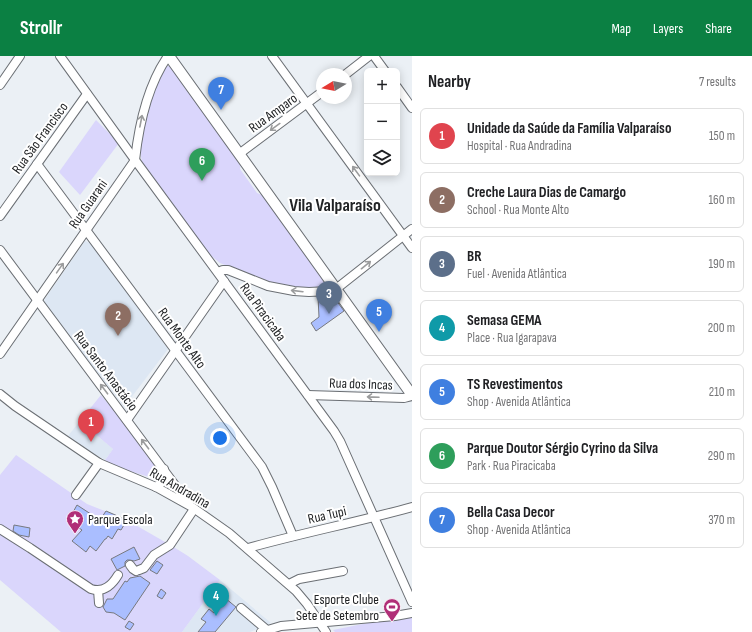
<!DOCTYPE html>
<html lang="en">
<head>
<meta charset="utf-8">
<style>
  :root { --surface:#fff; --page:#f2f2f2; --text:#202124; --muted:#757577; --line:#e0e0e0; --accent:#0b8043 }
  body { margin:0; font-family:"Sofia Sans Condensed",sans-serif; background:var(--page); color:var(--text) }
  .controls { position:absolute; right:12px; top:12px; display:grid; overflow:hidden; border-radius:6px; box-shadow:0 2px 10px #0003 }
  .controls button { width:36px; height:36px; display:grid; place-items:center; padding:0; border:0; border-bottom:1px solid var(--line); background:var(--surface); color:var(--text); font:20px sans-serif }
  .compass { position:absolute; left:316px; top:12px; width:36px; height:36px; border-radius:50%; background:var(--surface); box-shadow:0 2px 10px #0003; rotate:260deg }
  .you { position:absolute; left:220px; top:382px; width:14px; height:14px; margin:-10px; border:3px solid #fff; border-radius:50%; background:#1a73e8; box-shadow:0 0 0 6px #1a73e833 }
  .badge { display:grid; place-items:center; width:26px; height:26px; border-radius:50%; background:var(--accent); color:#fff; font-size:13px; font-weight:700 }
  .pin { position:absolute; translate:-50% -33px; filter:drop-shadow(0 1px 2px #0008) }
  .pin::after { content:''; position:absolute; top:21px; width:14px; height:12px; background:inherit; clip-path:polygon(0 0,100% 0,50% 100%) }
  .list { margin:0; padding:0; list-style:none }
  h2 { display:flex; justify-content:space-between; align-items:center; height:52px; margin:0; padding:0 16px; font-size:17px }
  h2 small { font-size:13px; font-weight:400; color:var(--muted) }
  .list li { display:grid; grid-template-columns:26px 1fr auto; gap:12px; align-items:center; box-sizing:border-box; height:56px; margin:0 8px 8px; padding:0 8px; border:1px solid var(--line); border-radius:6px }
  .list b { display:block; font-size:15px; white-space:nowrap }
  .list p { margin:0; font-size:13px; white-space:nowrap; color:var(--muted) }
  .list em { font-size:13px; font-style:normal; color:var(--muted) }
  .icon { flex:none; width:22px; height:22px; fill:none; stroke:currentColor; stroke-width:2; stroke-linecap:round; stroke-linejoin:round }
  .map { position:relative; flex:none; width:412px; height:576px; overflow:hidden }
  header { display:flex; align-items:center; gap:24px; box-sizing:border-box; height:56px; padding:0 20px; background:var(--accent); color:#fff }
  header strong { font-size:19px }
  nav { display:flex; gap:22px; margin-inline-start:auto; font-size:14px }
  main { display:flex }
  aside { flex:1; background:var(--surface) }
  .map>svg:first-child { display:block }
  .built { fill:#dde7f3 }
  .green { fill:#dad6fc }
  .building { fill:#aabeff; stroke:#77797f }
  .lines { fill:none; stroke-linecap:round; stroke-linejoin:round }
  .minor-casing { stroke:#6b6f74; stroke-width:10 }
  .major-casing { stroke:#6b6f74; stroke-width:12 }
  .minor { stroke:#fff; stroke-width:8 }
  .major { stroke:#fff; stroke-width:10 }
  .oneway { stroke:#9b9c9d }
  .labels { text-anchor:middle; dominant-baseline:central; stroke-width:4; stroke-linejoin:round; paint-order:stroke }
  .street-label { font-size:14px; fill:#212325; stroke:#fff }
  .poi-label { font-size:14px; fill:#212325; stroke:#fff; text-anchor:start }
  .district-label { font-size:18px; font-weight:bold; fill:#212325; stroke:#fff }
</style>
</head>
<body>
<header>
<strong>Strollr</strong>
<nav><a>Map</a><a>Layers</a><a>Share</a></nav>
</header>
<main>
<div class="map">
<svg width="412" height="576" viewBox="0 0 412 576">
  <rect width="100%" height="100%" fill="#ebf0f5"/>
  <g class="built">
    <polygon points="85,185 90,187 168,293 124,351 44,246 45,243"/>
    <polygon points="80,365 113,393 105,404 91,396 68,380"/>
    <polygon points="220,524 271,567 250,576 182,576"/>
  </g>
  <g class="green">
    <polygon points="165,10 170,10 241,107 240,113 257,137 264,140 328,228 326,233 305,233 267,226 220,207 210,199 143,110 141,101 140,91 147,55 156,29"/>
    <polygon points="96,64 119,87 80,139 59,116"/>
    <polygon points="101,339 127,370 162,417 162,419 159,424 103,407 113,393 80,365"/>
    <polygon points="16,399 87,448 120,461 132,467 172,490 188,500 220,524 182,576 61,576 0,524 0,419"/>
    <polygon points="412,558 412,576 335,576 333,574"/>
  </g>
  <g class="building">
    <polygon points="329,240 333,240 344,255 316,275 311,267 319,261 318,241"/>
    <polygon points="77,449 100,464 106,455 127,464 121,474 118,473 112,483 108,480 106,483 105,483 96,495 90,490 86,496 72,485 82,474 73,468 77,461 72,458"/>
    <polygon points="14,469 30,472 29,481 19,479 13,475"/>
    <polygon points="134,491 140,503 134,505 130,504 127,504 125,506 125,510 117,514 111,503"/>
    <polygon points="157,505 163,509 157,518 150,514"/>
    <polygon points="140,520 150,527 125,564 114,557 106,556 103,551 107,543 113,543 125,525 127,526 130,522"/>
    <polygon points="161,533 166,537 162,543 157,540"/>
    <polygon points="225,542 236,551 215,576 198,576 206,566 201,563 209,553 214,557"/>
    <polygon points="129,565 134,568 130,574 125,571"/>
  </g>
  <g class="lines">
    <g class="minor-casing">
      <g id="minor">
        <polyline points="60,0 135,104 334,375 340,385 412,546"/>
        <polyline points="272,0 412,192"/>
        <polyline points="374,0 385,15"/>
        <polyline points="346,18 369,0"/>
        <polyline points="0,29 20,0"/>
        <polyline points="397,31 412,52"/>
        <polyline points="239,98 322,36"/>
        <polyline points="37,108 262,411 272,431 293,480"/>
        <polyline points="0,160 87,38"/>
        <polyline points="0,194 189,448"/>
        <polyline points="218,216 223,214 228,214 268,230 294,235 309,236 329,235 336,233 412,173"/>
        <path d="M0,298L135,104C139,68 147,30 168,0"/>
        <polyline points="0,338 15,350 99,407 156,431 192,451 229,477 296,535 307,548 326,576"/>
        <polyline points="308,339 404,342 412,340"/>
        <polyline points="127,364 224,225"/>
        <path d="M156,431C163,427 166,421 164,413"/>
        <polyline points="76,439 99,407"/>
        <path d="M0,473L30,492L91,533C104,537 112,529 118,519"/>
        <path d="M248,492C302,477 358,466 412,451"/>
        <polyline points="130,509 133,513 136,515"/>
        <polyline points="139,514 144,512 154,499 170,489 194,453"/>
        <polyline points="289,528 299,523 343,515"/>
        <polyline points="98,534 99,547"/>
        <polyline points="241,552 267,574"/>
        <polyline points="261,576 281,570 395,560 412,557"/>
      </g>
    </g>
    <g class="major-casing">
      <polyline id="major" points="169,0 412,339"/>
    </g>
    <use href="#minor" class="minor"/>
    <use href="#major" class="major"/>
  </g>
  <defs><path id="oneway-shaft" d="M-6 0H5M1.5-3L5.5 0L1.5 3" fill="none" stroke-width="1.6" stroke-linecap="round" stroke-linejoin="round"/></defs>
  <g class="oneway">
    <use href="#oneway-shaft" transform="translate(141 65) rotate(-79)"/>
    <use href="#oneway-shaft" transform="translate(275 71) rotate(144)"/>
    <use href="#oneway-shaft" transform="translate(356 115) rotate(-126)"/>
    <use href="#oneway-shaft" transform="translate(366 209) rotate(-39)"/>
    <use href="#oneway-shaft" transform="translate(60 212) rotate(-55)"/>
    <use href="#oneway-shaft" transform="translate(297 235) rotate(-173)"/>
    <use href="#oneway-shaft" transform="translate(104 333) rotate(-127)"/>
    <use href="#oneway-shaft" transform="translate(373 341) rotate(-178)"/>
    <use href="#oneway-shaft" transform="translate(145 388) rotate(-127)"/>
  </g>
  <defs>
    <g id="sight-pin" transform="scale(0.9)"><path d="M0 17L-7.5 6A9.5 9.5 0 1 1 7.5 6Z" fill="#b02e77" stroke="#fff"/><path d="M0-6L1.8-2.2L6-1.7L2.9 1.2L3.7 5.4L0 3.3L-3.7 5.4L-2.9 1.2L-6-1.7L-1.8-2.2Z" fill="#fff"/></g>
    <g id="stadium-pin" transform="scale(0.9)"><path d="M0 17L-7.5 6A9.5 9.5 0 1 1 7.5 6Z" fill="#b02e77" stroke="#fff"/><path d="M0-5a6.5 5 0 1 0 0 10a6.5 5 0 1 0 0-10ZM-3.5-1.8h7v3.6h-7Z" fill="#fff"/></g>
  </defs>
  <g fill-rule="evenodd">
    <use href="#sight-pin" x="75" y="463"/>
    <use href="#stadium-pin" x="392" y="551"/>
  </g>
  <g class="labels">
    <g class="street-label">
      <text transform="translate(273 57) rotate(-36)">Rua Amparo</text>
      <text transform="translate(40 82) rotate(-54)">Rua São Francisco</text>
      <text transform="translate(88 148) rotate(-55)">Rua Guarani</text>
      <text transform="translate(263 256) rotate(54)">Rua Piracicaba</text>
      <text transform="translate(182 282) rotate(54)">Rua Monte Alto</text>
      <text transform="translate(106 315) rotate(53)">Rua Santo Anastácio</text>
      <text transform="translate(361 328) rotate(2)">Rua dos Incas</text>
      <text transform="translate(180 432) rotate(30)">Rua Andradina</text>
      <text transform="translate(327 459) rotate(-13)">Rua Tupi</text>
    </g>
    <g class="poi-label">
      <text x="88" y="463">Parque Escola</text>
      <text x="379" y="543" text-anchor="end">Esporte Clube<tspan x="379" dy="16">Sete de Setembro</tspan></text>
    </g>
    <g class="district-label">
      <text x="335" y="149">Vila Valparaíso</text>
    </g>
  </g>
</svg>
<div class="controls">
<button>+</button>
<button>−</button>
<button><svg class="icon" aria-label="layers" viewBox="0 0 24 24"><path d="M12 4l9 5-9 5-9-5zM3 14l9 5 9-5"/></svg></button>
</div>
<svg class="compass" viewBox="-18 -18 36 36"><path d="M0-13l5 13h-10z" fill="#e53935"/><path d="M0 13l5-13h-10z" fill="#757577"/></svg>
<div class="you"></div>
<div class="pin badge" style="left:91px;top:386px;background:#e0444e">1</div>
<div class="pin badge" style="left:118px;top:280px;background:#8d6e63">2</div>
<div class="pin badge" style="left:329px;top:258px;background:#5c6f8a">3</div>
<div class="pin badge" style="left:216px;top:560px;background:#0f9aa8">4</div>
<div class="pin badge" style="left:379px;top:276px;background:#3f7fe0">5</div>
<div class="pin badge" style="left:202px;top:125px;background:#2e9e5b">6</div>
<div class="pin badge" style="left:221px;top:54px;background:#3f7fe0">7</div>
</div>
<aside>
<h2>Nearby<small>7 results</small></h2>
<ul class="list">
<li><span class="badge" style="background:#e0444e">1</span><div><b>Unidade da Saúde da Família Valparaíso</b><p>Hospital · Rua Andradina</p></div><em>150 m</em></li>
<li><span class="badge" style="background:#8d6e63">2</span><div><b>Creche Laura Dias de Camargo</b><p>School · Rua Monte Alto</p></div><em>160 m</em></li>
<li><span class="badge" style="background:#5c6f8a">3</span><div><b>BR</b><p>Fuel · Avenida Atlântica</p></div><em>190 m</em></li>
<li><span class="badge" style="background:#0f9aa8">4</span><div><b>Semasa GEMA</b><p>Place · Rua Igarapava</p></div><em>200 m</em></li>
<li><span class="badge" style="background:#3f7fe0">5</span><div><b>TS Revestimentos</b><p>Shop · Avenida Atlântica</p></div><em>210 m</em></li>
<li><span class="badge" style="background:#2e9e5b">6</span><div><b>Parque Doutor Sérgio Cyrino da Silva</b><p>Park · Rua Piracicaba</p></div><em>290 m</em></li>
<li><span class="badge" style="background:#3f7fe0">7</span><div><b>Bella Casa Decor</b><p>Shop · Avenida Atlântica</p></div><em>370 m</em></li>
</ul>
</aside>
</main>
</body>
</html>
